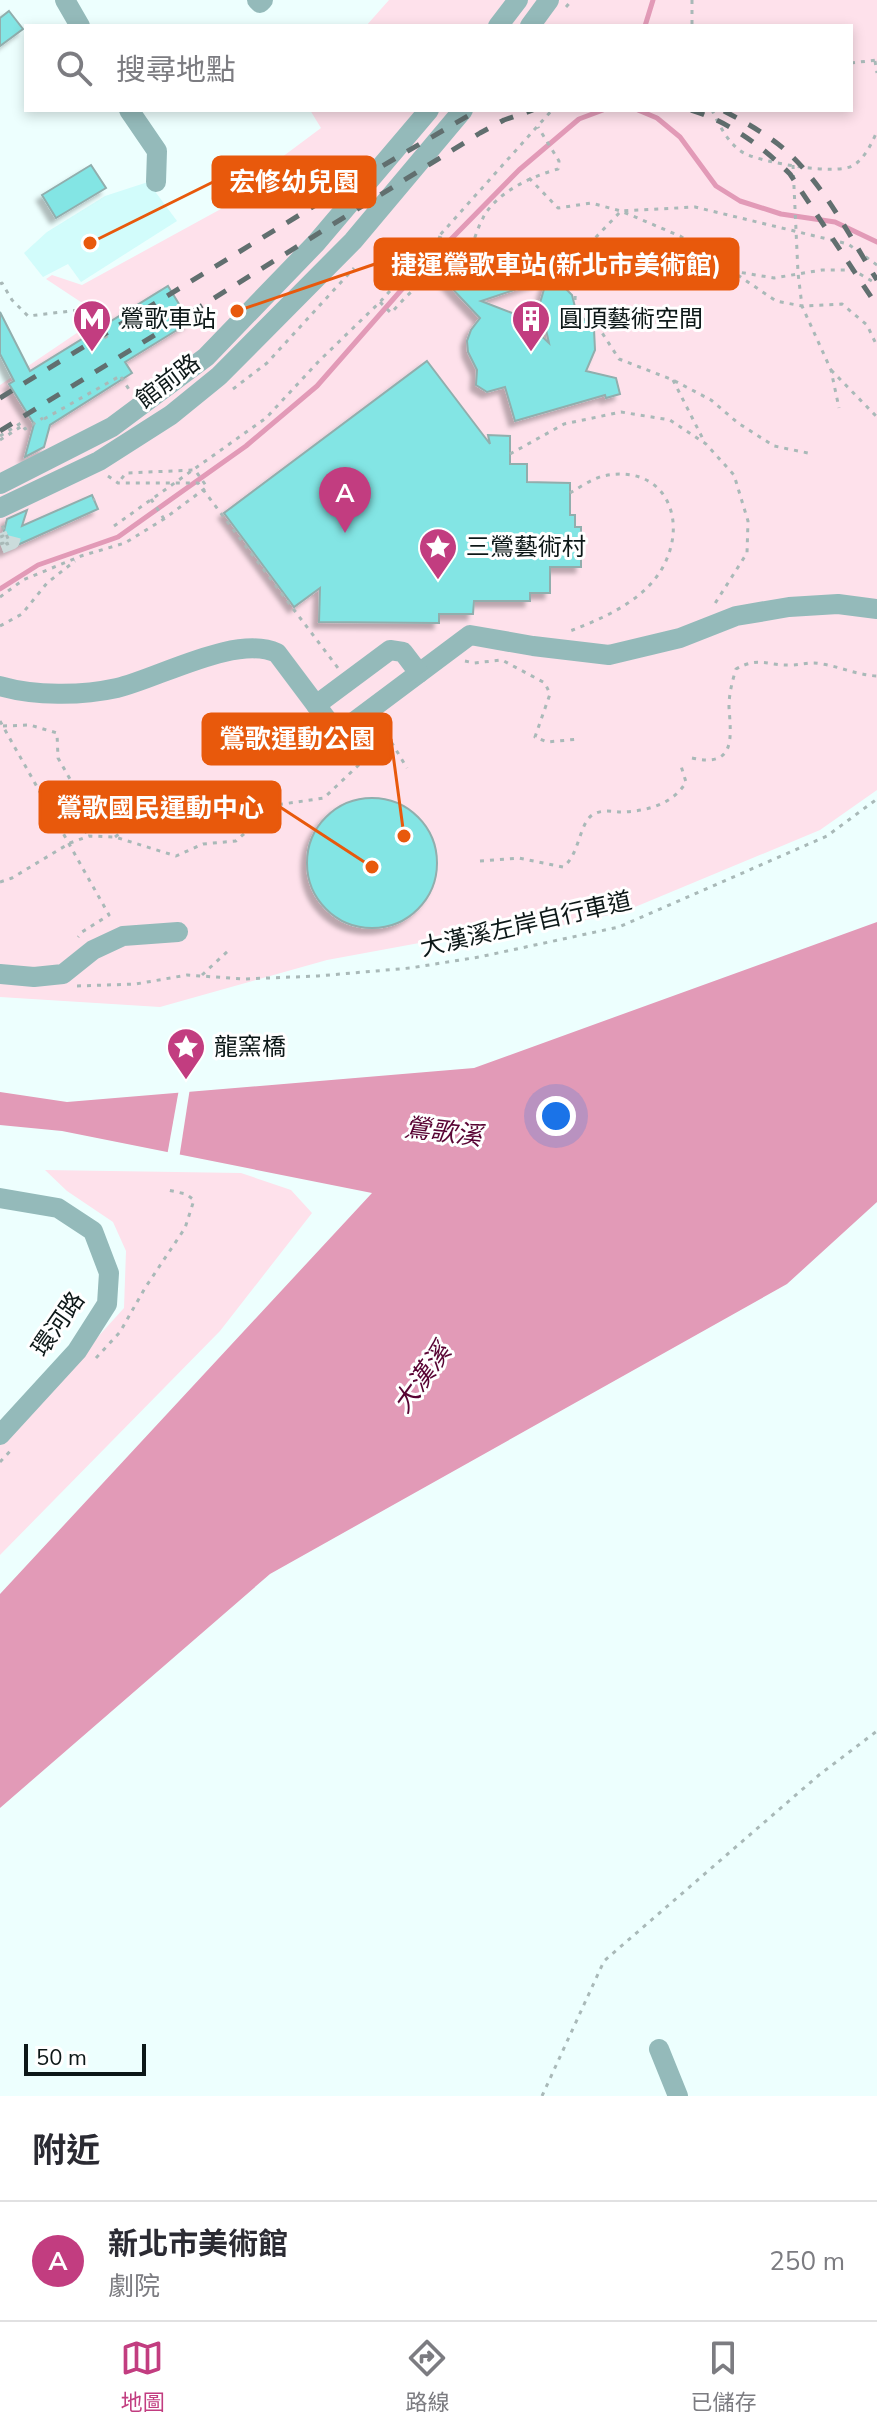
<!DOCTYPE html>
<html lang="zh-TW">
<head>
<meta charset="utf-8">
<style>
  :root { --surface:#fff; --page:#f7f7f7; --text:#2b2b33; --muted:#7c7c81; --line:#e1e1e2; --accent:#c23d80 }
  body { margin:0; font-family:"Nunito Sans","Noto Sans TC",sans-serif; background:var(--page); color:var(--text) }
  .scale { position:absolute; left:24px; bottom:20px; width:122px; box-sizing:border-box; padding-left:8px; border:4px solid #0d1818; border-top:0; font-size:22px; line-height:28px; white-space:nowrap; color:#0d1818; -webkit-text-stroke:6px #fff; paint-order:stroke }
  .you { position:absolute; left:556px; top:1116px; width:28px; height:28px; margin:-20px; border:6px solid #fff; border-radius:50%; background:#1a73e8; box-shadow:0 0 0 12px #1a73e833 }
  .badge { display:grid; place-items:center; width:52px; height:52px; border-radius:50%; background:var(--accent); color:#fff; font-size:26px; font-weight:700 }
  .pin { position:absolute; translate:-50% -66px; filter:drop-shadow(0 2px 4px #0008) }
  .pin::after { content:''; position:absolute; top:42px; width:28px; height:24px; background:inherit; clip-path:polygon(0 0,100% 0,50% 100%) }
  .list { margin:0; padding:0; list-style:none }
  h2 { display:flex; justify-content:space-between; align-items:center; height:104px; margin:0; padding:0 32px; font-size:34px }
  h2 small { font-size:26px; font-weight:400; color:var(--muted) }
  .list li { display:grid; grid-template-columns:52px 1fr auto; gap:24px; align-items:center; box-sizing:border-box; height:120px; padding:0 32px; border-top:2px solid var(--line) }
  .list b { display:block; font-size:30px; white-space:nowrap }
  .list p { margin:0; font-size:26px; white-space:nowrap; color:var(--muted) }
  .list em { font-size:26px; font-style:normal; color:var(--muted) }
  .icon { flex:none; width:44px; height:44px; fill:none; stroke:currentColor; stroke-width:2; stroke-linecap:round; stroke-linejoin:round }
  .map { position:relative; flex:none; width:877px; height:2096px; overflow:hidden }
  .search { position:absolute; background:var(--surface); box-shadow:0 4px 12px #0003; left:24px; right:24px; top:24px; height:88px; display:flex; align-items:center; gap:20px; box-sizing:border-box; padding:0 28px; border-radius:0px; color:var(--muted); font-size:30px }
  .sheet { height:224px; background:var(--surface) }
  nav { display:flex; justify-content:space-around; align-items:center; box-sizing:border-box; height:112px; border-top:2px solid var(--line); background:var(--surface); font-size:22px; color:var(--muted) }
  nav a { display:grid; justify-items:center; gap:4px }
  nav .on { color:var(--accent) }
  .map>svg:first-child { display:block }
  .built { fill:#d2fcfb }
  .green { fill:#fee1eb }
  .water { fill:#e29ab7 }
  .pier { fill:#edfffe }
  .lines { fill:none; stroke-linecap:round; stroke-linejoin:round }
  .stream { stroke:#e29ab7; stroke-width:5 }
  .building { fill:#83e5e4; stroke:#91aead; stroke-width:2; fill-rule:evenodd; filter:url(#shadow) }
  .minor-tunnel { stroke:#cbdcdc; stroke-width:20; stroke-dasharray:20 10; stroke-linecap:butt }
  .path { stroke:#a9b9b8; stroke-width:3; stroke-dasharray:4 6; stroke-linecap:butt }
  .minor { stroke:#94baba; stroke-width:20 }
  .rail { stroke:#616f6f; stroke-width:5; stroke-dasharray:14 14; stroke-linecap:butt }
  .labels { text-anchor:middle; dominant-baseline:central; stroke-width:6; stroke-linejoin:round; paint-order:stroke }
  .poi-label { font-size:24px; fill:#0d1818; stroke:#fff; text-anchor:start }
  .street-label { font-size:24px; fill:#0d1818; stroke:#fff }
  .water-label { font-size:26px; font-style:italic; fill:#580333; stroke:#fff }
  .leader { fill:none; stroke:#e8590c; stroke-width:3 }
  .callout-dot { fill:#e8590c; stroke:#fff; stroke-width:3 }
  .callout { fill:#e8590c; stroke:#e8590c; stroke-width:3 }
  .callout-label { font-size:26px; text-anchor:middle; font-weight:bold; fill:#fff }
</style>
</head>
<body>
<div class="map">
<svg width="877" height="2096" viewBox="0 0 877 2096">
  <defs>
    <filter id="shadow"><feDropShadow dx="-5.5" dy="5.5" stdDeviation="2" flood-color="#0004"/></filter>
  </defs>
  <rect width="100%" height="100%" fill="#edfffe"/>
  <polygon class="built" points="148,182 177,221 81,282 68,264 43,277 24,253 47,232 105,196"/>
  <g class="green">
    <polygon points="389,0 877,0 877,790 820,830 623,912 563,925 561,917 327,960 160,1007 0,997 0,385 102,316 46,279 52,275 82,285 230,204 231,195 321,128 310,110 851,110 851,26 366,26"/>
    <polygon points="45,1170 241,1173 291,1190 312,1213 220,1331 0,1555 0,1445 124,1308 126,1251 113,1222 67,1191"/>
  </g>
  <polygon class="water" points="877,922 877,1202 787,1284 270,1574 0,1808 0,1594 372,1193 62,1131 0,1125 0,1092 67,1102 474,1068"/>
  <polygon class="pier" points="190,1088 179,1159 167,1156 179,1089"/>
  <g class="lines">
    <g class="stream">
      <polyline points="645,26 653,0"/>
      <polyline points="638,110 657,118 680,137 716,186 740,201 781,214 835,222 877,242"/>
      <polyline points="0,589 38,565 118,537 246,446 317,386 403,288 519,170 579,119 603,110"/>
    </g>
  </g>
  <g class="building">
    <polygon points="9,11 23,29 0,46 0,18"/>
    <polygon points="91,165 106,188 56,218 42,195"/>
    <path d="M544,241V252H555L558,243H560L562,285L572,295L576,311L594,329L595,350L586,371L616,378L620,394L606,398L605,395L515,421L505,387L487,392L476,385L477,370L468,352L467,341L471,330L480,318L446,282L469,263L486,254L515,244ZM547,279L540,303L549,343L520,316L481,301Z"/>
    <polygon points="168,286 190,322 125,362 132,373 50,425 44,447 25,457 34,424 9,384 14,381 0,354 0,312 30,371"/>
    <polygon points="427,361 490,444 488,435 510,436 510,464 527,464 527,482 570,483 570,515 575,515 575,527 581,527 581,567 550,567 550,593 530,593 530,601 474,601 473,614 439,614 439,623 319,622 320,588 294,607 224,513"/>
    <polygon points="92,495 98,509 4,551 0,536 3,535 7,519 27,510 22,526"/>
    <circle cx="372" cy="863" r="65"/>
  </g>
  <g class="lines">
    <polyline class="minor-tunnel" points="0,544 10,540 11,536"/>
    <g class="path">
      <polyline points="692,0 692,26"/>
      <polyline points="566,7 572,0"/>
      <polyline points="875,61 877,73"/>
      <polyline points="851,63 877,60"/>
      <path d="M712,110C719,125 730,147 746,154C765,163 835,175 852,166C864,160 872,143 877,131"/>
      <polyline points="793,165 798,273 802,306 831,370 839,408"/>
      <polyline points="529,178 558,208 591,203 621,211 680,236 776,301 802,306 842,304 867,325 877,346"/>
      <polyline points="438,237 471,248"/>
      <polyline points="427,250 430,274"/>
      <polyline points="732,271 774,278 822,270 853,270 877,284"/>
      <polyline points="0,284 2,283 12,300 28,316 88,309 109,335 98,342"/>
      <polyline points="575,300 577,257 621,211 695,207 848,244 877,265"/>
      <path d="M380,302L391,313C415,286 440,264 471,248C475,238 478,227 483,218C496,192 533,176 558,169L559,161L538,127"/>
      <polyline points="597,325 619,359 673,380 711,400 738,423 774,446 808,453"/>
      <polyline points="831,370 877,417"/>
      <polyline points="121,377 130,391"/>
      <polyline points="673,380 704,441"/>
      <polyline points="233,389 267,363 354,268"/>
      <polyline points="44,419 120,376"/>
      <polyline points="0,436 21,423 25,429 43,418"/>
      <polyline points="0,440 22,426"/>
      <polyline points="510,454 564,424 621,412 670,420 706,444 734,475 748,521 747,553 714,605"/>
      <polyline points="108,476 118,483 198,483 338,668"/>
      <path d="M570,493C580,487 592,479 603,476C662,463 689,516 664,565C646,600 604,618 570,631"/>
      <polyline points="151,499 164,519"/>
      <polyline points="93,500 95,499"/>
      <polyline points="114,526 266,418 319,361 380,302 552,110"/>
      <polyline points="0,544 3,543 0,537 3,536 7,544 10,543 2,525"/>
      <polyline points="0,597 23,580 81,556 125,543 164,519 207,487 195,470 126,473 118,483"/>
      <polyline points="0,626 22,614 47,583 75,561"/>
      <polyline points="465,661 474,663 502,660 545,683 550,694 535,737 547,742 579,739"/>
      <polyline points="0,721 109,915 82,932 78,937"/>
      <polyline points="381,725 407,768"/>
      <path d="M3,726L30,725L57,733L58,758L70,779C63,804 74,817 89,836"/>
      <path d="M692,758C736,768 731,738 729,707C729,694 732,682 736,669C759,656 768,666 791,665C802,665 811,661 822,664C841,667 857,675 877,676"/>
      <path d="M115,837C134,822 145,812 170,814L184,803L212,804L226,800L241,807L273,806"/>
      <path d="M480,861L519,858L563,867C580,855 579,821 594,814C601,810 611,811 619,812C644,812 673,805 686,782L681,766"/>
      <polyline points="0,882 12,878 70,843 89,836 115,837 176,856 203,844 236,841 276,805 324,798 389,736"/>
      <polyline points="202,975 228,951"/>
      <polyline points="77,986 136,984 187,975 243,979 318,976 410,968 479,957 619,927 827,836 877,799"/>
      <polyline points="96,1358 120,1332 145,1288 185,1228 194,1200 186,1194 168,1190"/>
      <polyline points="0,1462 12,1449"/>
      <polyline points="542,2096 604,1961 819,1775 877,1731"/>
    </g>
    <g class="minor">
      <polyline points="65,0 80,26"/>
      <polyline points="257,0 260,3 263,0"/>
      <polyline points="498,26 518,0"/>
      <polyline points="530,26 549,0"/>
      <polyline points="129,110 157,151 156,182"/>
      <polyline points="0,484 112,427 206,357 316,243 429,110"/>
      <polyline points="0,508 99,461 171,415 219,376 353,241 463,110"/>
      <path d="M0,686C35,696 81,696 117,688C159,678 236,634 277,653L331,725L347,727L470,635L533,646L609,655L680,638L736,616L789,607L838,604L877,609"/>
      <polyline points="316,705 390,650 403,652 419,673"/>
      <polyline points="0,974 34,977 63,974 93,950 123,936 178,932"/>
      <polyline points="0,1198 58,1208 93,1231 109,1273 107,1304 77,1351 0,1435"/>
      <polyline points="659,2049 678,2096"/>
    </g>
    <g class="rail">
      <path d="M691,110C729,122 762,146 790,174L877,306"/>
      <path d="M724,111C743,121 761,131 778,144C821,178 848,234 877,280"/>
      <polyline points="0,398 324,200 478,110"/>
      <polyline points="0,431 480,133 504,120 533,110"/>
    </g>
  </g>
  <defs>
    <g id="metro-pin" transform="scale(2)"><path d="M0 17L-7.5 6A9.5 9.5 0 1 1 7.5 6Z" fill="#c23d80" stroke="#fff"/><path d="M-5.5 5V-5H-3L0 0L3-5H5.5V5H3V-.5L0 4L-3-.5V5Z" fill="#fff"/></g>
    <g id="building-pin" transform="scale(2)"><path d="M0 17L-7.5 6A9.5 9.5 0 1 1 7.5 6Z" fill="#c23d80" stroke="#fff"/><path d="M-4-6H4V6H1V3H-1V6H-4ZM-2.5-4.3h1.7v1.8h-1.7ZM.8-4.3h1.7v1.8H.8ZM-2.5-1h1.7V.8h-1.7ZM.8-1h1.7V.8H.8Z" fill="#fff"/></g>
    <g id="sight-pin" transform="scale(2)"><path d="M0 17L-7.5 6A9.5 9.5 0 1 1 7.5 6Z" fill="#c23d80" stroke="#fff"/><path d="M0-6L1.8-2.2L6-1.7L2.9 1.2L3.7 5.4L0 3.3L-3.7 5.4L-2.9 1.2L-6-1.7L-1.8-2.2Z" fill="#fff"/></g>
  </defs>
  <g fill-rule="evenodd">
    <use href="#metro-pin" x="92" y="319"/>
    <use href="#building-pin" x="531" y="319"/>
    <use href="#sight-pin" x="438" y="547"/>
    <use href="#sight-pin" x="186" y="1047"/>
  </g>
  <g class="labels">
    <g class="poi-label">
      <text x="120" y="319">鶯歌車站</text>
      <text x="559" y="319">圓頂藝術空間</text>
      <text x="466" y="547">三鶯藝術村</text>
      <text x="214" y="1047">龍窯橋</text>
    </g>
    <g class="street-label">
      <text transform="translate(168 381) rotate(-37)">館前路</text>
      <text transform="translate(526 924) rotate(-13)">大漢溪左岸自行車道</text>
      <text transform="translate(58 1324) rotate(-55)">環河路</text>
    </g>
    <g class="water-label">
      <text transform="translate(443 1132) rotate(7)">鶯歌溪</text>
      <text transform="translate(422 1378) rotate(-54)">大漢溪</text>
    </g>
  </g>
  <path class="leader" d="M90 243L213 182M237 311L375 264M404 836L391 739M372 867L280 807"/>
  <g class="callout-dot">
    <circle cx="90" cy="243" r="8"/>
    <circle cx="237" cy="311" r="8"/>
    <circle cx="404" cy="836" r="8"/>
    <circle cx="372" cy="867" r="8"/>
  </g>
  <g class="callout">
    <rect x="213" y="157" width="162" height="50" rx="8"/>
    <rect x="375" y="239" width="363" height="50" rx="8"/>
    <rect x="203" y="714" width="188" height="50" rx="8"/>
    <rect x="40" y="782" width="240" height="50" rx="8"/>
  </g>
  <g class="callout-label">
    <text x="294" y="191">宏修幼兒園</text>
    <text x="556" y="274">捷運鶯歌車站(新北市美術館)</text>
    <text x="297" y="748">鶯歌運動公園</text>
    <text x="160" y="817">鶯歌國民運動中心</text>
  </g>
</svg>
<div class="scale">50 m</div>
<div class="you"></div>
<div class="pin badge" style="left:345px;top:533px">A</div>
<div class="search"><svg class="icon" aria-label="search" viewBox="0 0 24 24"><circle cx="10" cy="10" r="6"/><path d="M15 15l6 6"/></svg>搜尋地點</div>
</div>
<section class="sheet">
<h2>附近<small></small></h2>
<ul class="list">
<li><span class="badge">A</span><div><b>新北市美術館</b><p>劇院</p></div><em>250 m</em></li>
</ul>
</section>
<nav>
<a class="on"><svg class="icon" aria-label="map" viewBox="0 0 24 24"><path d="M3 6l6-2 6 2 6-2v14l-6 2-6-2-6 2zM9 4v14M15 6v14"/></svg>地圖</a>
<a><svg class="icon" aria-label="directions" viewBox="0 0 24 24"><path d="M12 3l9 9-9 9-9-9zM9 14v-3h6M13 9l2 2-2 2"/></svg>路線</a>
<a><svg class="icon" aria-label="saved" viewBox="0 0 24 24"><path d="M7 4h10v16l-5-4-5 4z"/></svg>已儲存</a>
</nav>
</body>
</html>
